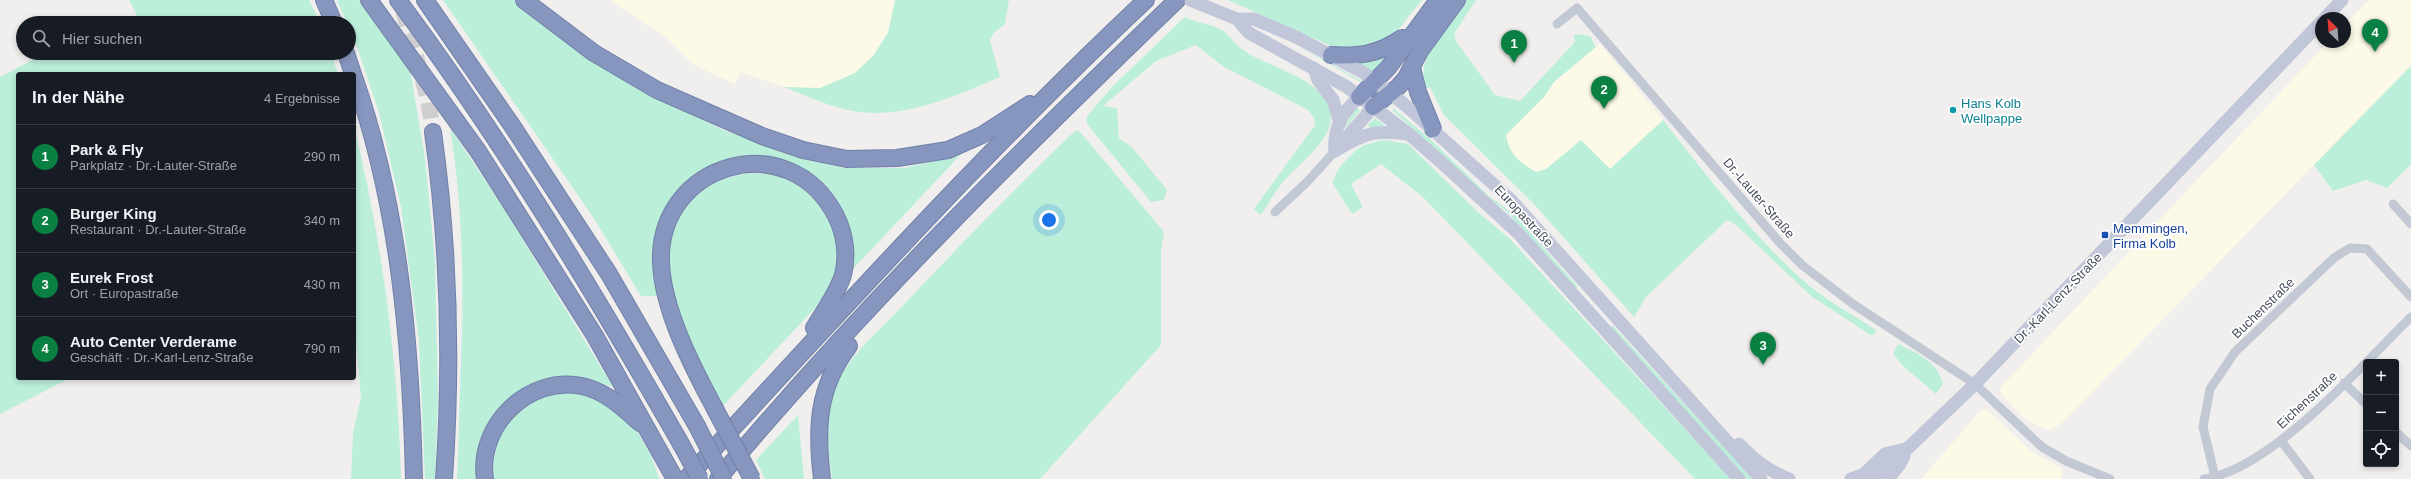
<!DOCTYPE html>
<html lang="de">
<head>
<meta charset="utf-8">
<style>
  :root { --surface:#171b24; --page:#20242c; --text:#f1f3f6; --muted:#9ea1a6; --line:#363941; --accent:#0b8043 }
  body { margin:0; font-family:Helvetica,sans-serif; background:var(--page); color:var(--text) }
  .controls { position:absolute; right:12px; bottom:12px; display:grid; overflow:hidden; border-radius:4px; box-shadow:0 2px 6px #0003 }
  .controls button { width:36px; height:36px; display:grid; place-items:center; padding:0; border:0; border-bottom:1px solid var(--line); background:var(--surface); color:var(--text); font:20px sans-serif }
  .compass { position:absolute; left:2315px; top:12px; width:36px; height:36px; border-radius:50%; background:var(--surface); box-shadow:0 2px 6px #0003; rotate:335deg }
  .you { position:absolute; left:1049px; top:220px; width:14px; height:14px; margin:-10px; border:3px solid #fff; border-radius:50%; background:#1a73e8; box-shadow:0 0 0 6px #1a73e833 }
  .badge { display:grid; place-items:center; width:26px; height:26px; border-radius:50%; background:var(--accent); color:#fff; font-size:13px; font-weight:700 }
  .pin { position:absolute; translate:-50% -33px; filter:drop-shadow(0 1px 2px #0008) }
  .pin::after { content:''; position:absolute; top:21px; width:14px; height:12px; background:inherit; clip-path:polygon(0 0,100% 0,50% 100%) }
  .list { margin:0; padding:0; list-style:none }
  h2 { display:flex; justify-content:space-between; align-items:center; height:52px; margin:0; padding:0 16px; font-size:17px }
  h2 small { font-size:13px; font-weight:400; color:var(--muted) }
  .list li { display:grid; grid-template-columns:26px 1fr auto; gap:12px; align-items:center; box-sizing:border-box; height:64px; padding:0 16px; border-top:1px solid var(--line) }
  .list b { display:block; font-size:15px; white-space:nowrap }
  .list p { margin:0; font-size:13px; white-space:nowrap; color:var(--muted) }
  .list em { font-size:13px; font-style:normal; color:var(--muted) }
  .icon { flex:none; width:22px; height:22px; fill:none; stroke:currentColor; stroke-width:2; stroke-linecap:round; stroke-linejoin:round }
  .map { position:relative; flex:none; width:2411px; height:479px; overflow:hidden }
  .search { position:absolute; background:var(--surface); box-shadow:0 2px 6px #0003; left:16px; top:16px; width:340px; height:44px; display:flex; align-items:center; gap:10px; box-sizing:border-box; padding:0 14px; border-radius:22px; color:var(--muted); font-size:15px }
  .panel { position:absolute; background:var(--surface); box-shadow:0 2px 6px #0003; left:16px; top:72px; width:340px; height:308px; border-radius:4px }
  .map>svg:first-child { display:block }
  .commercial { fill:#fcfae7 }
  .green { fill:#bcefda }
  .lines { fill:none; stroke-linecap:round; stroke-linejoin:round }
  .highway-tunnel { stroke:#cfcfd1; stroke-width:16; stroke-dasharray:16 8; stroke-linecap:butt }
  .highway-casing { stroke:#7181aa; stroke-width:18 }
  .street { stroke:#c2c8d4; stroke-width:9 }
  .secondary { stroke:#c1c7d8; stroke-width:13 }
  .highway { stroke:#8696be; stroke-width:16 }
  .highway-bridge-casing { stroke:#7181aa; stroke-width:18; stroke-linecap:butt }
  .highway-bridge { stroke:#8696be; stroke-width:16 }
  .culture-dot { fill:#0f9aa8; stroke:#fff; stroke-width:1.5 }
  .transit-dot { fill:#1a4fb4; stroke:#fff; stroke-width:1.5 }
  .labels { text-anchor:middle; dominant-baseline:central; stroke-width:3.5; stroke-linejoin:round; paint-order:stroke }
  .culture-label { font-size:13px; fill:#0d838f; stroke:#fff; text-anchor:start }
  .street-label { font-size:13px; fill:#464e5c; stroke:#fff }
  .transit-label { font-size:13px; fill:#164399; stroke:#fff; text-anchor:start }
</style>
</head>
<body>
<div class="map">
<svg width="2411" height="479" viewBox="0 0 2411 479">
  <rect width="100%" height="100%" fill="#f1efee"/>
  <g class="commercial">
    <polygon points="610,0 895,0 888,33 873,56 855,73 836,82 820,88 804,88 784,87 740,72 735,84 694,65 664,36"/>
    <polygon points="2369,0 2411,0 2411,65 2062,423 2050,430 2040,427 2024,418 2001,394 2000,388 2328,42 2345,42 2345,24"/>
    <polygon points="1600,44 1663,120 1610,169 1581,140 1546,169 1536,172 1520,163 1508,148 1506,135 1544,97 1554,82"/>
    <polygon points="1981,410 1987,410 2033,453 2062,468 2062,479 1921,479"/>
  </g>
  <g class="green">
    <polygon points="129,0 309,0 320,23 121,23 137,15"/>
    <polygon points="337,0 359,0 410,69 425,158 435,260 438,396 435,479 425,479 419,341 401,207 379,113 349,23 347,23"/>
    <path d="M443,0H514L531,14L686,111L723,130L803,158L843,168H904L939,160L965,150L853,269C854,241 850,217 833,194C796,145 718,144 680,191C674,199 663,209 660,218C652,244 654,270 658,296H641L593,217Z"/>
    <path d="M895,0H1009L1005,24L994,33L990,40L1000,77C953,97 897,123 844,109C823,104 803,94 784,87L820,88L855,73L873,56L888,33Z"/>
    <polygon points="1228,0 1422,0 1393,36 1366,50 1333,47"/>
    <path d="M1465,0H1476L1454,34L1456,41L1495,95L1520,101L1575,42L1574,34L1590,36L1596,47L1554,82L1544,97L1506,135C1509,154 1520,163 1536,172L1546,169L1581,140L1610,169L1663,120C1707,176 1752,235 1806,283C1827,301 1854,315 1877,331L1872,336L1811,296L1735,224L1727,220L1646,297L1634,317L1534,204L1444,115L1430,87L1425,89C1416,54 1447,26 1465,0Z"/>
    <path d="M1185,17C1196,23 1211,24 1222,30C1229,35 1235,44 1242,49C1266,68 1333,80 1331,118C1330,145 1291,168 1277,190C1270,199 1269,205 1260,215L1254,209L1315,125L1314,118L1308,110L1224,67L1196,45L1156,61L1103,106L1117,108L1119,138L1132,147L1167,190L1164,200L1151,202L1087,124V116L1114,85Z"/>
    <polygon points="1293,43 1360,80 1362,83"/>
    <polygon points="1389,52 1373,72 1357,62"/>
    <polygon points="56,53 331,53 338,74 18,74 18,378 70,378 0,414 0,77 40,56"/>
    <polygon points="2411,66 2411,164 2387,188 2366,180 2333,191 2314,165"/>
    <polygon points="1357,108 1360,110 1344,130 1352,113"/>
    <path d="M1393,108L1428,137L1489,196L1516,216L1578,287L1575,288L1506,211C1465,182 1431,143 1393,111Z"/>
    <polygon points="1375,118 1383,124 1383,127 1370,127 1368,125"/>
    <path d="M354,125C382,242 398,360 401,479H351L353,433L361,397L354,319Z"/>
    <path d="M450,128L503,207L613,387C600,383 586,378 571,377C517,373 470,426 478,479H457C459,441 459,402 461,364C464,286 463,206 450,128Z"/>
    <path d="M1076,130L1081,133L1164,232L1161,252V345L1040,479H832C827,446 823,405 841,375C858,347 887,323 910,298C964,241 1019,184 1076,130Z"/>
    <path d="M1385,140L1408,144L1479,213L1510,239L1731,479H1695L1424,198L1381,164L1351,184L1363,207L1352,214L1333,184C1333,172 1351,153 1361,147C1369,143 1377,141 1385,140Z"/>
    <path d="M755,173L775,175L796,183L822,206L834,229L839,262L831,291L722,407C694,351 641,266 687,206C704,183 728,175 755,173Z"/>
    <polygon points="1613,326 1753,479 1747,479 1610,327"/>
    <path d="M1898,344C1917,353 1938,362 1943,384L1936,394L1903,366L1893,354Z"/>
    <path d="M559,392H576L599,398L636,429L652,457L659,479H493C491,435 514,400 559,392Z"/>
    <polygon points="798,415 804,479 765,479 756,460"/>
  </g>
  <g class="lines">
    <polyline class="highway-tunnel" points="403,10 428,99 433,132"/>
    <g class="highway-casing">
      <g id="highway">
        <polyline points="324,0 334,23"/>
        <polyline points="369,0 478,151 595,336 675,479"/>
        <path d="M398,0C503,141 594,292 681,444"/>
        <polyline points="425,0 511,124 609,274 697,426"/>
        <polyline points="524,0 594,53 657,90 762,136 803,150 847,159 897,158 948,150 982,135 1030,104"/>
        <polyline points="346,53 353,74"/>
        <path d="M1331,55C1358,57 1379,54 1402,38L1410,39"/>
        <polyline points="1412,68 1418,92 1433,129"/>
        <path d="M354,77C399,205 411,344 414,479"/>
        <polyline points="1359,97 1388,68 1438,0"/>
        <polyline points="1373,107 1398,87 1406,78 1420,51 1457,0"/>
        <path d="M433,132C449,247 452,363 444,479"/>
        <path d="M714,407C692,366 663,310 661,263C657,163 789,124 836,216C845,234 848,256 843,275C837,294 824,311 814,328"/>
        <path d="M485,479C477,426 528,375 582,386C606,391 623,408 640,423"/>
        <path d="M686,479C836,316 984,152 1146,0"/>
        <path d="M718,479C860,309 1018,153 1177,0"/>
        <path d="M822,479C816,429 817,388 849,346"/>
      </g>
    </g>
    <g class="street">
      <polyline points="1557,24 1577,8 1781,244 1802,265 1853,304 1975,384 2042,447 2066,461 2110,479"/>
      <polyline points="2393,204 2411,224"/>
      <polyline points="1275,212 1308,181 1335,151"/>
      <polyline points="2344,383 2366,404"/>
      <polyline points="2396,432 2411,446"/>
      <polyline points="2282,442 2310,479"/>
      <polyline points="2215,477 2203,427 2210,389 2235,352 2335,257 2350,248 2367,249 2411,297"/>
      <path d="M2204,479C2272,469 2362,365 2411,317"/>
    </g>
    <g class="secondary">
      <polyline points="1190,0 1237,19 1254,19 1296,37 1364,73 1404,104 1511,200 1761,479"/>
      <polyline points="2325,18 2342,0"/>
      <polyline points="1237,19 1249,33 1347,87 1409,134 1442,163 1518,233 1739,479"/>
      <polyline points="1314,68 1318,80 1333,100 1340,123"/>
      <polyline points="1343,142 1373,107"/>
      <path d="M1335,151C1365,133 1373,130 1408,134"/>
      <path d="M1335,151C1333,128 1342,113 1359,97"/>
      <path d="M1739,444C1754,459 1768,471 1789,479"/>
      <polyline points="1851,479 1864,474 1885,454 1905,449"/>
      <polyline points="1870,479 1907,449 1975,384 2321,22"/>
      <polyline points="1888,479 1900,464 1904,456"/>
    </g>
    <use href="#highway" class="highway"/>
    <g class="highway-bridge-casing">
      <g id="highway-bridge">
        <polyline points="714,407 752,479"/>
        <polyline points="697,426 724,479"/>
        <polyline points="681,444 700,479"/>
      </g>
    </g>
    <use href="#highway-bridge" class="highway-bridge"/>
  </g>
  <circle class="culture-dot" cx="1953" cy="110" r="4"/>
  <rect class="transit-dot" x="2101" y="231" width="8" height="8" rx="2"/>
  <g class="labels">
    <g class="culture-label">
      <text x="1961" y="103">Hans Kolb<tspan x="1961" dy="15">Wellpappe</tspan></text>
    </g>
    <g class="street-label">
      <text transform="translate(1759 198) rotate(49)">Dr.-Lauter-Straße</text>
      <text transform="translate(1524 216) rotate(47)">Europastraße</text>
      <text transform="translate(2058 298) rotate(-46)">Dr.-Karl-Lenz-Straße</text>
      <text transform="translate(2263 308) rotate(-44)">Buchenstraße</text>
      <text transform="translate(2307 400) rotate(-43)">Eichenstraße</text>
    </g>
    <g class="transit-label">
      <text x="2113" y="228">Memmingen,<tspan x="2113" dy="15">Firma Kolb</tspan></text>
    </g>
  </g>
</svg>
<div class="controls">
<button>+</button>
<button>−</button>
<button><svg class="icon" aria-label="locate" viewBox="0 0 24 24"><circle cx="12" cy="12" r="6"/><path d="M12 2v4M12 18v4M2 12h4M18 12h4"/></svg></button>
</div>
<svg class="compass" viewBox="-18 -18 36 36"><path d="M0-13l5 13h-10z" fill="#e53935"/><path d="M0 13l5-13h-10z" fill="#9ea1a6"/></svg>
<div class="you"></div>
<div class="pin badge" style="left:1514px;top:63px">1</div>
<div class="pin badge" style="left:1604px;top:109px">2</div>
<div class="pin badge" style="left:1763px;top:365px">3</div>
<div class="pin badge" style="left:2375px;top:52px">4</div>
<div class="search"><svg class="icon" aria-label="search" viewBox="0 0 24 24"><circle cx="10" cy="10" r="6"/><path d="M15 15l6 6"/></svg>Hier suchen</div>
<section class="panel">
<h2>In der Nähe<small>4 Ergebnisse</small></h2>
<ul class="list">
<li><span class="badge">1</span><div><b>Park &amp; Fly</b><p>Parkplatz · Dr.-Lauter-Straße</p></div><em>290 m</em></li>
<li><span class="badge">2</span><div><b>Burger King</b><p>Restaurant · Dr.-Lauter-Straße</p></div><em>340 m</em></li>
<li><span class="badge">3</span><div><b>Eurek Frost</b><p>Ort · Europastraße</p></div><em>430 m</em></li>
<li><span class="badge">4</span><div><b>Auto Center Verderame</b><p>Geschäft · Dr.-Karl-Lenz-Straße</p></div><em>790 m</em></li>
</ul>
</section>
</div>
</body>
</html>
